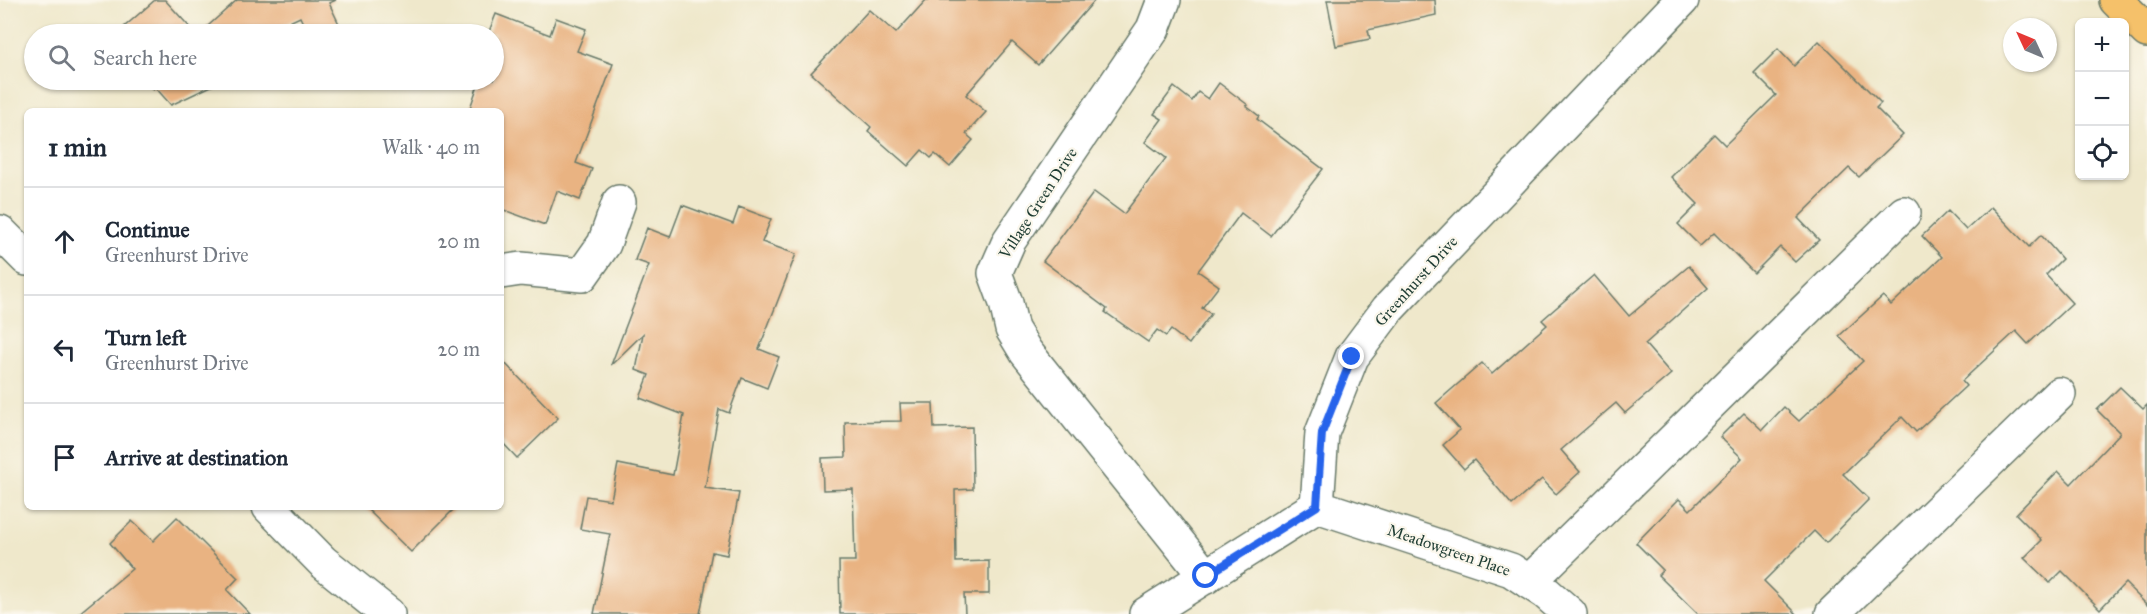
<!DOCTYPE html>
<html lang="en">
<head>
<meta charset="utf-8">
<style>
  :root { --surface:#fff; --page:#f6f6f7; --text:#1f2937; --muted:#747a83; --line:#e0e1e3 }
  body { margin:0; font-family:"IM FELL Great Primer",serif; background:var(--page); color:var(--text) }
  .controls { position:absolute; right:18px; top:18px; display:grid; overflow:hidden; border-radius:9px; box-shadow:0 2px 4px #0004 }
  .controls button { width:54px; height:54px; display:grid; place-items:center; padding:0; border:0; border-bottom:2px solid var(--line); background:var(--surface); color:var(--text); font:30px sans-serif }
  .compass { position:absolute; left:2003px; top:18px; width:54px; height:54px; border-radius:50%; background:var(--surface); box-shadow:0 2px 4px #0004; rotate:314deg }
  .stop { position:absolute; width:18px; height:18px; margin:-14px; border:4px solid #2563eb; border-radius:50%; background:#fff }
  .stop.end { background:#2563eb; border-color:#fff; box-shadow:0 2px 6px #0008 }
  .list { margin:0; padding:0; list-style:none }
  h2 { display:flex; justify-content:space-between; align-items:center; height:78px; margin:0; padding:0 24px; font-size:26px }
  h2 small { font-size:20px; font-weight:400; color:var(--muted) }
  .list li { display:grid; grid-template-columns:39px 1fr auto; gap:18px; align-items:center; box-sizing:border-box; height:108px; padding:0 24px; border-top:2px solid var(--line) }
  .list b { display:block; font-size:22px; white-space:nowrap }
  .list p { margin:0; font-size:20px; white-space:nowrap; color:var(--muted) }
  .list em { font-size:20px; font-style:normal; color:var(--muted) }
  .icon { flex:none; width:33px; height:33px; fill:none; stroke:currentColor; stroke-width:2; stroke-linecap:round; stroke-linejoin:round }
  .map { position:relative; flex:none; width:2147px; height:614px; overflow:hidden }
  .search { position:absolute; background:var(--surface); box-shadow:0 2px 4px #0004; left:24px; top:24px; width:480px; height:66px; display:flex; align-items:center; gap:15px; box-sizing:border-box; padding:0 21px; border-radius:33px; color:var(--muted); font-size:22px }
  .panel { position:absolute; background:var(--surface); box-shadow:0 2px 4px #0004; left:24px; top:108px; width:480px; height:402px; border-radius:9px }
  .map>svg:first-child { display:block }
  .building { fill:#e9b382 }
  .lines { fill:none; stroke-linecap:round; stroke-linejoin:round }
  .street-casing { stroke:#687969; stroke-width:36 }
  .primary-casing { stroke:#687969; stroke-width:36 }
  .street { stroke:#fff; stroke-width:33 }
  .primary { stroke:#f5c16b; stroke-width:33 }
  .route { stroke:#2563eb; stroke-width:8 }
  .labels { text-anchor:middle; dominant-baseline:central; stroke-width:4.5; stroke-linejoin:round; paint-order:stroke }
  .street-label { font-size:16px; fill:#1f3d34; stroke:#fbf7ec }
</style>
</head>
<body>
<div class="map">
<svg width="2147" height="614" viewBox="0 0 2147 614">
  <rect width="100%" height="100%" fill="#fbf7ec"/>
  <filter id="ink" filterUnits="userSpaceOnUse"><feTurbulence type="fractalNoise" baseFrequency=".0167" numOctaves="2"/><feDisplacementMap in="SourceGraphic" scale="12" xChannelSelector="R" yChannelSelector="G"/><feConvolveMatrix kernelMatrix="1 2 1 2 8 2 1 2 1" color-interpolation-filters="sRGB"/></filter>
  <filter id="wash" filterUnits="userSpaceOnUse"><feTurbulence type="fractalNoise" baseFrequency=".008" numOctaves="4" result="noise"/><feDisplacementMap in="SourceGraphic" scale="24" xChannelSelector="R" yChannelSelector="G"/><feGaussianBlur stdDeviation="1.35" result="paint"/><feColorMatrix in="noise" values="0 0 0 0 0 0 0 0 0 0 0 0 0 0 0 0 0 1.4 0 .05"/><feComposite in="paint" operator="in"/></filter>
  <g filter="url(#wash)">
    <rect width="100%" height="100%" fill="#efe8cb"/>
    <g id="blocks">
      <g class="building">
        <polygon points="155,0 165,0 196,34 116,34"/>
        <polygon points="237,0 336,0 329,3 339,24 318,34 308,34 300,17 264,34 199,34"/>
        <polygon points="926,0 1095,0 1038,65 1012,42 966,95 986,112 966,134 973,140 950,167 935,154 931,158 922,150 908,166 868,131 871,127 811,73 869,10 896,33"/>
        <polygon points="1327,0 1435,0 1436,15 1368,30 1370,39 1336,46"/>
        <polygon points="496,14 550,35 556,18 586,29 577,51 613,64 576,163 592,169 580,200 557,191 545,225 501,209 501,111 469,111 479,82 471,80 494,80 494,34 488,34"/>
        <polygon points="1819,41 1881,103 1876,108 1903,135 1859,177 1849,168 1798,218 1819,240 1795,262 1780,247 1754,273 1714,233 1700,246 1678,224 1698,204 1671,177 1714,134 1725,145 1776,95 1754,73 1778,49 1794,66"/>
        <polygon points="147,80 224,80 171,105 155,87 153,89"/>
        <polygon points="1219,83 1248,105 1246,106 1259,116 1257,119 1323,169 1271,236 1241,213 1198,271 1219,286 1202,308 1211,314 1189,344 1171,330 1166,336 1157,330 1148,342 1105,312 1107,309 1043,261 1094,192 1124,214 1166,158 1145,142 1162,119 1154,114 1174,87 1192,101 1198,92 1208,99"/>
        <polygon points="682,205 733,224 739,207 771,219 762,242 796,254 759,349 779,357 767,388 742,378 729,413 719,409 705,488 739,493 727,555 712,552 700,614 594,614 610,534 580,529 586,496 611,500 618,464 673,475 684,415 640,398 649,375 636,370 643,334 611,365 649,265 635,260 647,228 670,237"/>
        <polygon points="1991,207 2029,247 2041,235 2062,259 2046,275 2072,303 2028,344 2016,331 1962,381 1966,386 1916,432 1902,417 1843,474 1869,499 1826,543 1814,531 1764,581 1797,614 1698,614 1658,575 1663,570 1636,543 1679,499 1690,510 1742,458 1720,437 1744,413 1762,430 1784,407 1799,421 1863,361 1839,336 1883,296 1891,305 1942,257 1922,236 1948,211 1966,230"/>
        <polygon points="1689,266 1708,288 1645,344 1671,374 1625,413 1616,403 1561,450 1580,472 1556,494 1542,479 1512,505 1474,460 1464,469 1443,445 1460,430 1436,403 1482,363 1492,374 1547,325 1542,320 1594,275 1629,316"/>
        <polygon points="501,359 558,418 517,458 501,441"/>
        <polygon points="2120,387 2143,409 2147,405 2147,605 2125,583 2100,609 2062,571 2050,583 2024,558 2042,540 2016,514 2058,471 2071,484 2120,433 2097,410"/>
        <polygon points="900,403 933,403 934,428 972,427 973,489 955,490 956,562 989,561 989,594 964,594 965,614 840,614 839,561 855,561 853,489 823,490 822,458 846,457 845,422 901,421"/>
        <polygon points="365,507 456,507 411,552"/>
        <polygon points="177,517 238,578 227,590 250,614 78,614 132,569 110,543 132,521 153,541"/>
      </g>
    </g>
  </g>
  <g filter="url(#ink)">
    <use href="#blocks" fill-opacity="0" stroke="#687969" stroke-width="1.5"/>
    <g class="lines">
      <g class="street-casing">
        <g id="street">
          <polyline points="1164,0 1153,29 1009,241 995,273 1006,303 1012,329 1026,352 1206,577"/>
          <polyline points="0,232 27,259"/>
          <polyline points="501,272 521,269 582,275 604,244 619,202"/>
          <polyline points="1317,506 1511,570 1546,593 1570,614"/>
          <polyline points="269,507 323,562 388,614"/>
          <polyline points="1529,582 1904,213"/>
          <polyline points="1146,614 1317,506 1322,433 1352,357 1388,309 1682,0"/>
          <polyline points="1832,614 2059,394"/>
        </g>
      </g>
      <g class="primary-casing">
        <polyline id="primary" points="2116,0 2147,31"/>
      </g>
      <use href="#street" class="street"/>
      <use href="#primary" class="primary"/>
    </g>
  </g>
  <g class="lines" filter="url(#ink)">
    <polyline class="route" points="1206,576 1317,506 1322,433 1352,357"/>
  </g>
  <g class="labels">
    <g class="street-label">
      <text transform="translate(1038 203) rotate(-57)">Village Green Drive</text>
      <text transform="translate(1416 281) rotate(-48)">Greenhurst Drive</text>
      <text transform="translate(1449 550) rotate(19)">Meadowgreen Place</text>
    </g>
  </g>
</svg>
<div class="controls">
<button>+</button>
<button>−</button>
<button><svg class="icon" aria-label="locate" viewBox="0 0 24 24"><circle cx="12" cy="12" r="6"/><path d="M12 2v4M12 18v4M2 12h4M18 12h4"/></svg></button>
</div>
<svg class="compass" viewBox="-18 -18 36 36"><path d="M0-13l5 13h-10z" fill="#e53935"/><path d="M0 13l5-13h-10z" fill="#747a83"/></svg>
<div class="stop" style="left:1206px;top:576px"></div>
<div class="stop end" style="left:1352px;top:357px"></div>
<div class="search"><svg class="icon" aria-label="search" viewBox="0 0 24 24"><circle cx="10" cy="10" r="6"/><path d="M15 15l6 6"/></svg>Search here</div>
<section class="panel">
<h2>1 min<small>Walk · 40 m</small></h2>
<ul class="list">
<li><svg class="icon" aria-label="ahead" viewBox="0 0 24 24"><path d="M12 20V5M6 11l6-6 6 6"/></svg><div><b>Continue</b><p>Greenhurst Drive</p></div><em>20 m</em></li>
<li><svg class="icon" aria-label="left" viewBox="0 0 24 24"><path d="M17 20v-9H6M10 6l-5 5 5 5"/></svg><div><b>Turn left</b><p>Greenhurst Drive</p></div><em>20 m</em></li>
<li><svg class="icon" aria-label="arrive" viewBox="0 0 24 24"><path d="M6 21V4h12l-3 4 3 4H6"/></svg><div><b>Arrive at destination</b></div></li>
</ul>
</section>
</div>
</body>
</html>
